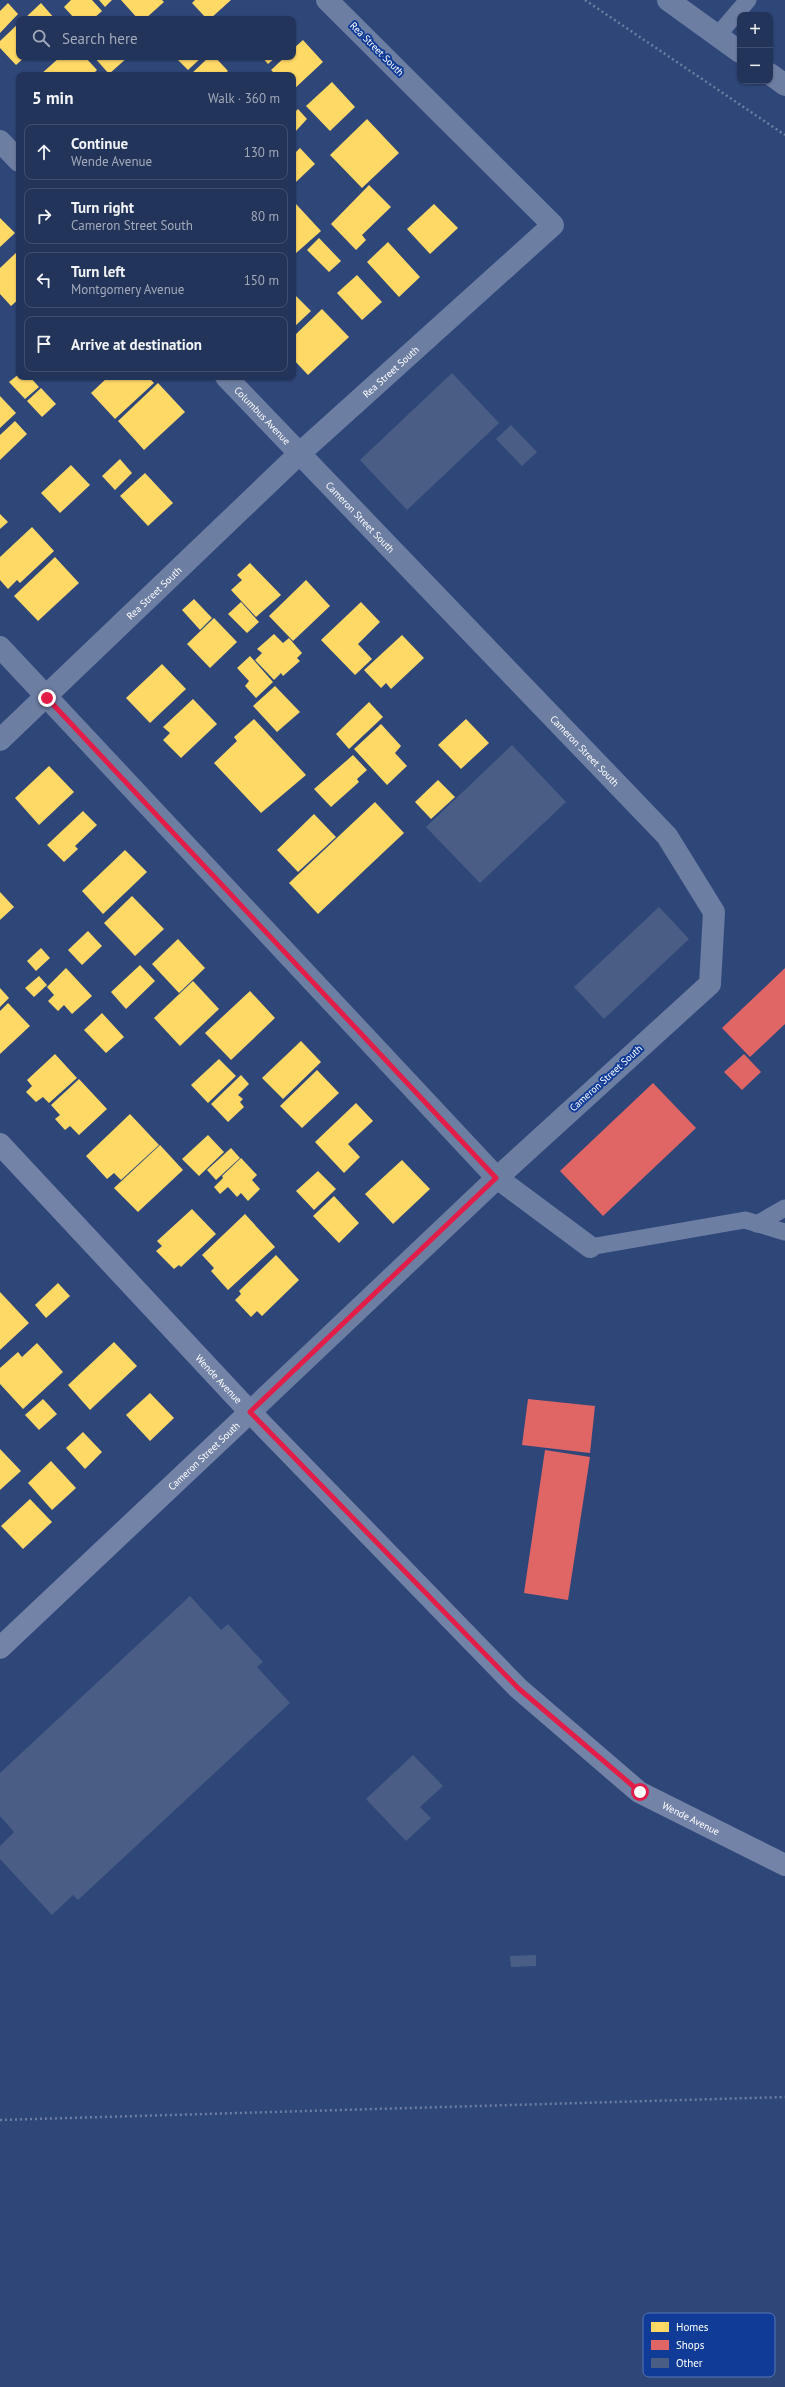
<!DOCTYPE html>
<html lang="en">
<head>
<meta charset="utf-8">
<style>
  :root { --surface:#23345a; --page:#2f3f63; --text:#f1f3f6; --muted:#a3aabb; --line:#404f70 }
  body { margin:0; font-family:"PT Sans",sans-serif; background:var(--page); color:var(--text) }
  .controls { position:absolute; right:12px; top:12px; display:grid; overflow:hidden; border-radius:8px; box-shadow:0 1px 3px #0004 }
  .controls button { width:36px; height:36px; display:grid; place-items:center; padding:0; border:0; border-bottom:1px solid var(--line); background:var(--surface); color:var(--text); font:20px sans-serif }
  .stop { position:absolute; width:12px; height:12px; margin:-9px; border:3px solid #e11d48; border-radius:50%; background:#fff }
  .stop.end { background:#e11d48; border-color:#fff; box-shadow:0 1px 4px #0008 }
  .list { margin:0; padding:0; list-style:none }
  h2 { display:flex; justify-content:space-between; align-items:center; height:52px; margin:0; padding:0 16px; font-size:17px }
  h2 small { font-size:13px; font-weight:400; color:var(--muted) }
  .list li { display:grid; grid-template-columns:26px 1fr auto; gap:12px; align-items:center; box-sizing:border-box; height:56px; margin:0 8px 8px; padding:0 8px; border:1px solid var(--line); border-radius:8px }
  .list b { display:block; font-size:15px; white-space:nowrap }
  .list p { margin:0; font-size:13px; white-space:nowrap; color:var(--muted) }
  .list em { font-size:13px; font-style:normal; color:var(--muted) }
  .icon { flex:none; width:22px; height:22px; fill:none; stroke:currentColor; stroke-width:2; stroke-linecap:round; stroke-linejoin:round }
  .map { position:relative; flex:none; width:785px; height:2387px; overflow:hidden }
  .search { position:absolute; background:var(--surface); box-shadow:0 1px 3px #0004; left:16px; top:16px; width:280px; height:44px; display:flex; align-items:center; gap:10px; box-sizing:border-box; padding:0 14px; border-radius:8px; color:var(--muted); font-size:15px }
  .panel { position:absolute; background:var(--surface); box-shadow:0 1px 3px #0004; left:16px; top:72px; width:280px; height:308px; border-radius:8px }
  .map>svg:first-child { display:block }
  .homes { fill:#ffd966 }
  .shops { fill:#e06666 }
  .building { fill:#4a5e85 }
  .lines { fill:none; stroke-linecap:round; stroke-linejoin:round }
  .path { stroke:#6d7ea3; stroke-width:2.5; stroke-dasharray:2 3; stroke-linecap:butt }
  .lane { stroke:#6d7ea3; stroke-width:17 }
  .street { stroke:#6d7ea3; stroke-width:22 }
  .secondary { stroke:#7383a7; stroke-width:22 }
  .route { stroke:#e11d48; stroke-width:5 }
  .labels { text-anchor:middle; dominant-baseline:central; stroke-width:4; stroke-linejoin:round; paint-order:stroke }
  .street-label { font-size:10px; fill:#fff; stroke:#103c97 }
  .key { fill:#103c97; stroke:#5876b6; stroke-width:1 }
  .key-label { font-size:11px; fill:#fff }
</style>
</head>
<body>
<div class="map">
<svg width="785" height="2387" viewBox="0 0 785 2387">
  <rect width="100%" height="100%" fill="#2f4678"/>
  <g class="homes">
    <polygon points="71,0 92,0 102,11 93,19 75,19 64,7"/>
    <polygon points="99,0 112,0 105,7"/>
    <polygon points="121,0 162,0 164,2 145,19 138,19"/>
    <polygon points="195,0 231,0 210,19 207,19 192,3"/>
    <polygon points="8,3 18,14 0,33 0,11"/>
    <polygon points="41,3 55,19 24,19"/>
    <polygon points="19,23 19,57 25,57 16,65 0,48 0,41"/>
    <polygon points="303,40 323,62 293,90 293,75 276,75 271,70 285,57 293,57 293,49"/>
    <polygon points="60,57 85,57 97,70 92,75 40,75"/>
    <polygon points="94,57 128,57 109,74"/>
    <polygon points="175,57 202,57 188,70"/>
    <polygon points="209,57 215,57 228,71 223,75 190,75"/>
    <polygon points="262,57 276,57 268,64"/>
    <polygon points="332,82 355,107 330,131 306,106"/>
    <polygon points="298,109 307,119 295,132 293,114"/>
    <polygon points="367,119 399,153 362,188 330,155"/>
    <polygon points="300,148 315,164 296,182 293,179 293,155"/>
    <polygon points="369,185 391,207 362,235 366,240 356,250 331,224"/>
    <polygon points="296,204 321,231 295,254 293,252 293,208"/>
    <polygon points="434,204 458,228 430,254 407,229"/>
    <polygon points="0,218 15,233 0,247"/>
    <polygon points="319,238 341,261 329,272 307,250"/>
    <polygon points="388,242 420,277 399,297 367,262"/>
    <polygon points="19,250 19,299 11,306 0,294 0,268"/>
    <polygon points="357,275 382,302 362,320 337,293"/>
    <polygon points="293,293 311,311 293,328"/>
    <polygon points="322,309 349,337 308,375 293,359 293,337"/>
    <polygon points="19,374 19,377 30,377 39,387 25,399 9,382"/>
    <polygon points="108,377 148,377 154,383 115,419 91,393"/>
    <polygon points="158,383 185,412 144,450 118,421"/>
    <polygon points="41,388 56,404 42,417 27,401"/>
    <polygon points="0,396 16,413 0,428"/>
    <polygon points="15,421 27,434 0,460 0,435"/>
    <polygon points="120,459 132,473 115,490 102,476"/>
    <polygon points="71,465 90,485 60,513 41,493"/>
    <polygon points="145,473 173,503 148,526 120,496"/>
    <polygon points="0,514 8,522 0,529"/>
    <polygon points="32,527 54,551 20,583 17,580 8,589 0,580 0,557"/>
    <polygon points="55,557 79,583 38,621 14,596"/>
    <polygon points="250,563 281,595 256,617 231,590 242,580 237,575"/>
    <polygon points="306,580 330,606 293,641 269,616"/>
    <polygon points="194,599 212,618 200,630 182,610"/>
    <polygon points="241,602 259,622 247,633 228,614"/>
    <polygon points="361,602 380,622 358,644 372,659 355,675 321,640"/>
    <polygon points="214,618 237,642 210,668 187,644"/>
    <polygon points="274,634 283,643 289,638 302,653 297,658 300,661 283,676 281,673 274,680 255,660 262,653 257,649"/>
    <polygon points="402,635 424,658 391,689 386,683 381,688 364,670"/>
    <polygon points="250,656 273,682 256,698 245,686 249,681 237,668"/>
    <polygon points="162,664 186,689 150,723 126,698"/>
    <polygon points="275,686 300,712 277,732 253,706"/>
    <polygon points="193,699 217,724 181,758 163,740 170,733 163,727"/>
    <polygon points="369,702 383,717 349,749 336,734"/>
    <polygon points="254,719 306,775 261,813 214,763 237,741 234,737"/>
    <polygon points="466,719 489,743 461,769 438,745"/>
    <polygon points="381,724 401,746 395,753 407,766 387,785 354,749"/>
    <polygon points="353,755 367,770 357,779 359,782 331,807 314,789"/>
    <polygon points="49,766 74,792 39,825 15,798"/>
    <polygon points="438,780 455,797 431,819 415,802"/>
    <polygon points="375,802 404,833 318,914 289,883"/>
    <polygon points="83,811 97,825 75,846 78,849 64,862 47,845"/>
    <polygon points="314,814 336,837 298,872 277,850"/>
    <polygon points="125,850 147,872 103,914 82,891"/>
    <polygon points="0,892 14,907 0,920"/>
    <polygon points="132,896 164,929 135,956 104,923"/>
    <polygon points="88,931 102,946 82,965 68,950"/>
    <polygon points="178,939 205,968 179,993 152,964"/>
    <polygon points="41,948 50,958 36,971 27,961"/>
    <polygon points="140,965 155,981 126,1009 111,992"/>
    <polygon points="66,968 92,996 72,1014 64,1005 58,1011 48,1001 54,995 47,987"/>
    <polygon points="39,976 47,985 34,997 25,988"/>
    <polygon points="193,981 219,1009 180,1046 154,1018"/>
    <polygon points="0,988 9,998 0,1007"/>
    <polygon points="250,991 275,1018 231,1060 205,1033"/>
    <polygon points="8,1003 30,1026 0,1054 0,1011"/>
    <polygon points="102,1013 124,1037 106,1053 84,1030"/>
    <polygon points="301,1041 321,1062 283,1099 262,1078"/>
    <polygon points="55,1054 77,1078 49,1103 43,1097 36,1102 26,1092 32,1086 27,1080"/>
    <polygon points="219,1059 236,1076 208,1103 191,1085"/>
    <polygon points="317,1070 339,1093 302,1128 280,1106"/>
    <polygon points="241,1075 249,1084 238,1095 243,1099 240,1102 244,1107 228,1122 211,1104"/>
    <polygon points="79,1079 107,1109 79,1135 70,1126 65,1130 55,1119 60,1115 51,1105"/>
    <polygon points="356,1103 373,1121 348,1144 360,1157 344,1173 315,1142"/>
    <polygon points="130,1114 159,1145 121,1180 114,1173 107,1179 86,1156"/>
    <polygon points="208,1135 224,1152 199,1176 182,1159"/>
    <polygon points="160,1145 183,1170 138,1212 114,1188"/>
    <polygon points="231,1148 240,1158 216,1180 207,1170"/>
    <polygon points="241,1158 257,1175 252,1180 260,1189 248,1201 241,1193 237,1197 228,1187 220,1194 214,1187 223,1178 222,1176"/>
    <polygon points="402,1160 430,1189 393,1224 365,1194"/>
    <polygon points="318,1171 336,1189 314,1210 296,1191"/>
    <polygon points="334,1196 359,1223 339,1243 313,1216"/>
    <polygon points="192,1209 216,1234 181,1267 179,1265 174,1269 156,1251 162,1246 157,1241"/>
    <polygon points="245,1214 275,1247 228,1290 211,1271 214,1268 202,1255"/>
    <polygon points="276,1255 299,1280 262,1316 257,1311 251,1317 235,1300 241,1294 239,1291"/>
    <polygon points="58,1283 70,1296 46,1318 35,1305"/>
    <polygon points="0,1292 29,1323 0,1350"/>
    <polygon points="114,1342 137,1366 90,1410 68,1385"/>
    <polygon points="37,1343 63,1372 23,1409 0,1384 0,1368 18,1352 22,1357"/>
    <polygon points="150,1393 174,1418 150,1441 126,1415"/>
    <polygon points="43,1399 57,1414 39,1430 25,1415"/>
    <polygon points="83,1432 102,1452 85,1469 66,1448"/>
    <polygon points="0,1449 21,1471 0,1490"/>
    <polygon points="51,1461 76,1488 52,1510 28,1483"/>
    <polygon points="30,1499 52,1522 23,1549 1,1526"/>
  </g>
  <g class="shops">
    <polygon points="785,968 785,1024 750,1057 722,1028"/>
    <polygon points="744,1054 761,1072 742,1090 724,1072"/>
    <polygon points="653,1083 696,1128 603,1216 560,1171"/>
    <polygon points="528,1399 595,1406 590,1453 522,1445"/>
    <polygon points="545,1450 590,1457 568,1600 524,1593"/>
  </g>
  <g class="building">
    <polygon points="452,373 499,423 407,510 360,460"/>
    <polygon points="511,425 537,452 522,466 496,439"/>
    <polygon points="512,745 566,802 480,883 426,827"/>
    <polygon points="659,907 689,939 604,1019 574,987"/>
    <polygon points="190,1596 221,1630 228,1624 263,1662 257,1667 290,1703 78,1900 73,1895 52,1915 0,1859 0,1846 14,1832 0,1816 0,1773"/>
    <polygon points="413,1755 443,1786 420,1807 431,1818 406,1841 366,1799"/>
    <polygon points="536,1955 536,1966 511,1967 510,1956"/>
  </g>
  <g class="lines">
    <g class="path">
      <polyline points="585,0 785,135"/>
      <polyline points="0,2120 785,2097"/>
    </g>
    <g class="lane">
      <polyline points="717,36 748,0"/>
      <polyline points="757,1224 785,1208"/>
      <polyline points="590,1247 745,1220 785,1232"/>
    </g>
    <g class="street">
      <polyline points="668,0 740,52"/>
      <polyline points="770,74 785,85"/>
      <polyline points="0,141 19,161"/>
      <path id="s1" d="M226,377L667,836L714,912L710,984L497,1178L250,1412"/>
      <polyline points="0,647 497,1178 590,1247"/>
      <path id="s2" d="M0,740L299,454L553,225L327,0"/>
    </g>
    <g class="secondary">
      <path id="s3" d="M0,1144L250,1412L518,1688L639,1792L785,1865"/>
      <path id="s4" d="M0,1648L250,1412"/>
    </g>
  </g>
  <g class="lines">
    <polyline class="route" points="47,698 496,1178 250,1412 518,1688 640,1792"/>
  </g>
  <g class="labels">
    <g class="street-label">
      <text transform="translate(377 49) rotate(45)">Rea Street South</text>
      <text stroke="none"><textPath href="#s2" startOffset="537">Rea Street South</textPath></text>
      <text stroke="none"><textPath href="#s1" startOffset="53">Columbus Avenue</textPath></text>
      <text stroke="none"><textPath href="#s1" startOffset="194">Cameron Street South</textPath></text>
      <text stroke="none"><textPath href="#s2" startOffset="213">Rea Street South</textPath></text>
      <text stroke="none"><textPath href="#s1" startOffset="518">Cameron Street South</textPath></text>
      <text transform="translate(606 1078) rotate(-42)">Cameron Street South</text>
      <text stroke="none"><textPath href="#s3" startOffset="321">Wende Avenue</textPath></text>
      <text stroke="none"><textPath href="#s4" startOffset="280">Cameron Street South</textPath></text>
      <text stroke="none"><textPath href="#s3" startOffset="969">Wende Avenue</textPath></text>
    </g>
  </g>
  <rect x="643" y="2313" width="132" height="64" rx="6" class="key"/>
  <rect x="651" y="2322" width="18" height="10" fill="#ffd966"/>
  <rect x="651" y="2340" width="18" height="10" fill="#e06666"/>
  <rect x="651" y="2358" width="18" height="10" fill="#4a5e85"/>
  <g class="key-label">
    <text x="676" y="2331">Homes</text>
    <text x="676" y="2349">Shops</text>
    <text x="676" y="2367">Other</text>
  </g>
</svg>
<div class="controls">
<button>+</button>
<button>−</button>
</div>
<div class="stop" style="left:640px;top:1792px"></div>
<div class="stop end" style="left:47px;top:698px"></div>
<div class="search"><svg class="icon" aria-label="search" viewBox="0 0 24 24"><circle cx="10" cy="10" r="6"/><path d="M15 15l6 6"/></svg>Search here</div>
<section class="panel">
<h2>5 min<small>Walk · 360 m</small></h2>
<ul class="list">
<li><svg class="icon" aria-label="ahead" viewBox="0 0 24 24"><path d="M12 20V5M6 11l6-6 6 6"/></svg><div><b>Continue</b><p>Wende Avenue</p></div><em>130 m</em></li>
<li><svg class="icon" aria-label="right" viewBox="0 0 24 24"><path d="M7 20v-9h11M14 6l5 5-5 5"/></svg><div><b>Turn right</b><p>Cameron Street South</p></div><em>80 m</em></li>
<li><svg class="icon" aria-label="left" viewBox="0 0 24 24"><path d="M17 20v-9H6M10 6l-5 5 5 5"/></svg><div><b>Turn left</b><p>Montgomery Avenue</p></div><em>150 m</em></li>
<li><svg class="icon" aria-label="arrive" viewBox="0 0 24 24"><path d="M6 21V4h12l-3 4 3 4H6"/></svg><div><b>Arrive at destination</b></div></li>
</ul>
</section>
</div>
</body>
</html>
